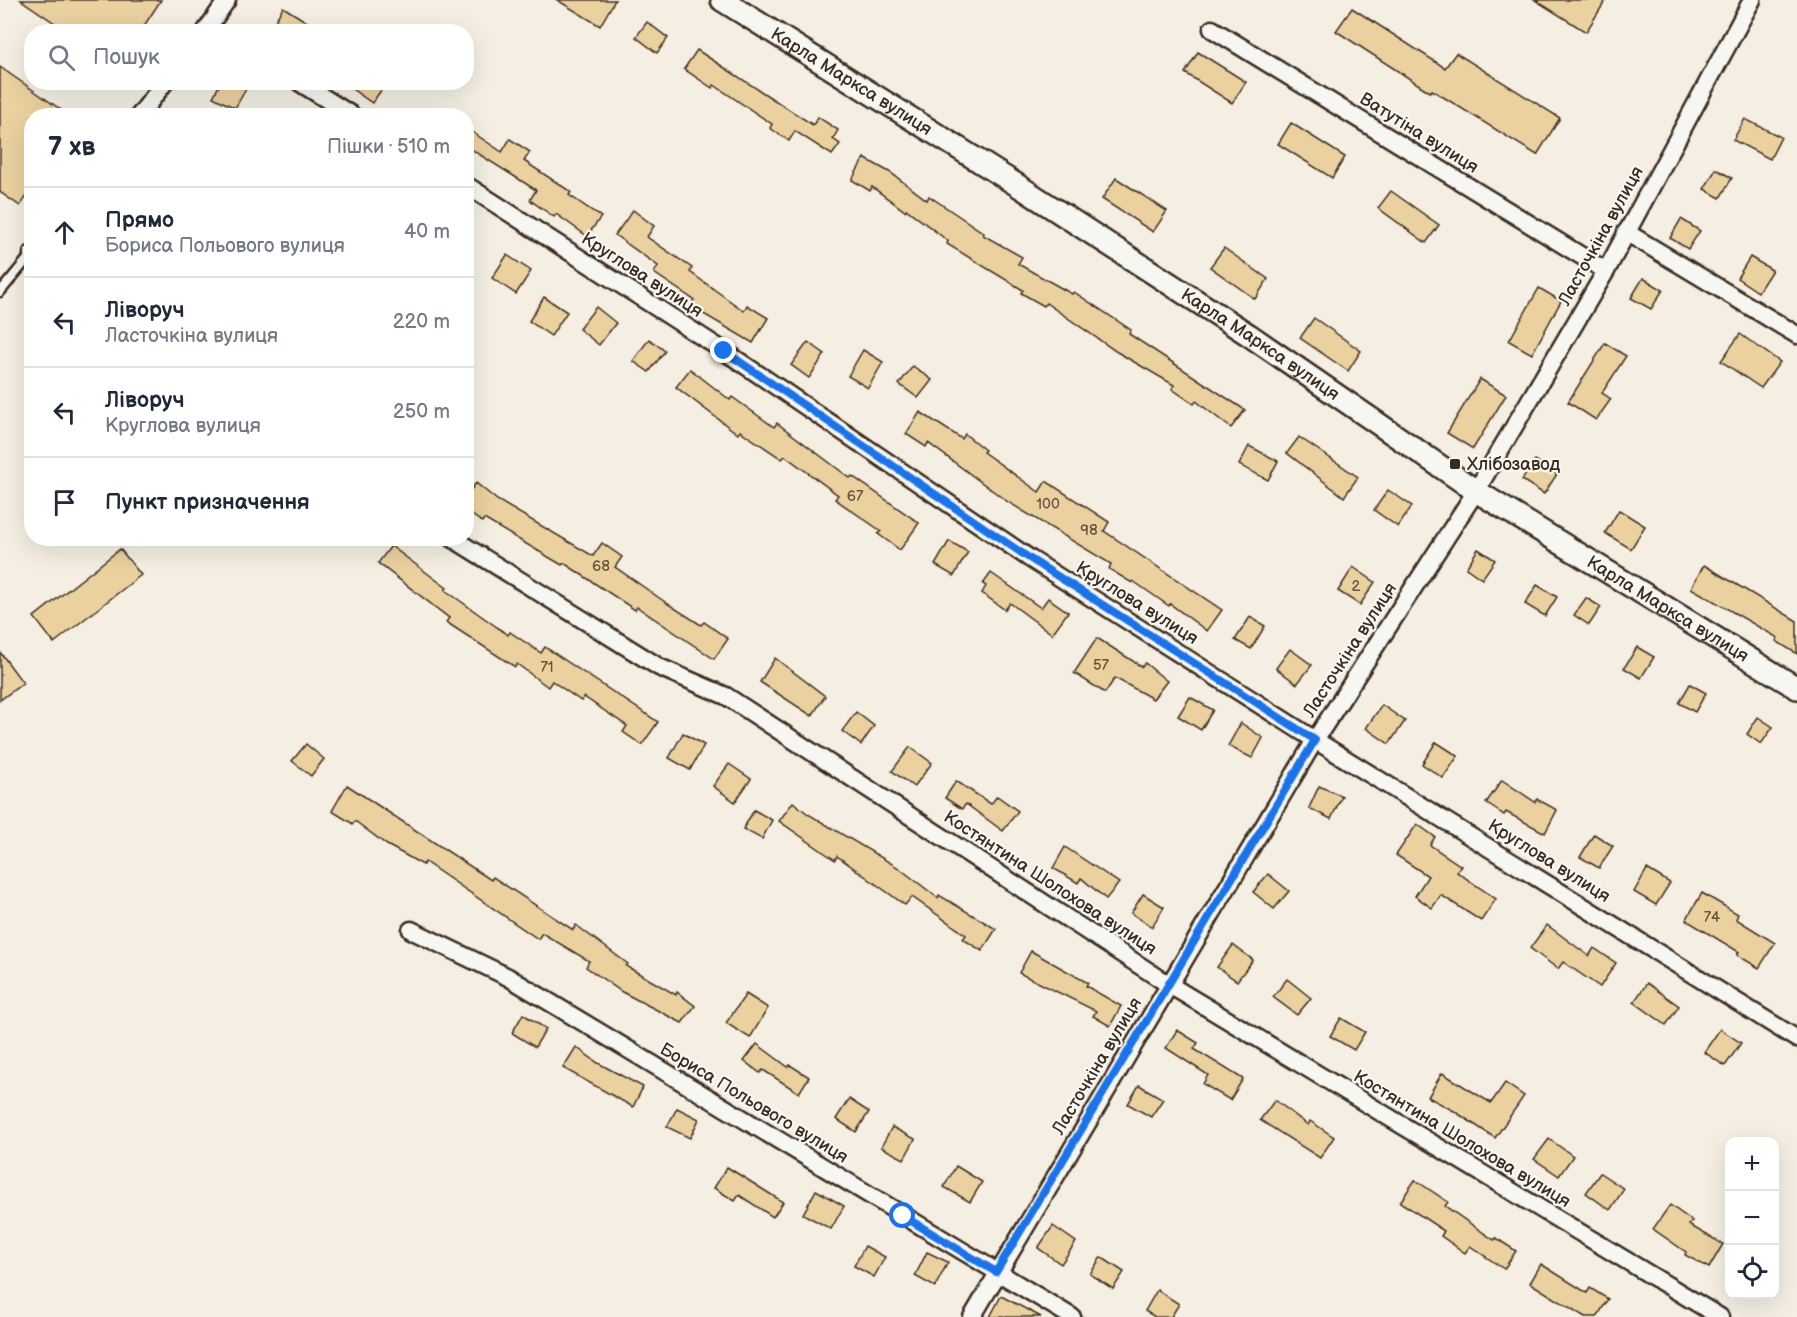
<!DOCTYPE html>
<html lang="uk">
<head>
<meta charset="utf-8">
<style>
  :root { --surface:#fff; --page:#f6f6f7; --text:#1f2937; --muted:#747a83; --line:#e0e1e3 }
  body { margin:0; font-family:"Balsamiq Sans",sans-serif; background:var(--page); color:var(--text) }
  .controls { position:absolute; right:18px; bottom:18px; display:grid; overflow:hidden; border-radius:12px; box-shadow:0 6px 24px #0002 }
  .controls button { width:54px; height:54px; display:grid; place-items:center; padding:0; border:0; border-bottom:2px solid var(--line); background:var(--surface); color:var(--text); font:30px sans-serif }
  .stop { position:absolute; width:18px; height:18px; margin:-14px; border:4px solid #1a73e8; border-radius:50%; background:#fff }
  .stop.end { background:#1a73e8; border-color:#fff; box-shadow:0 2px 6px #0008 }
  .list { margin:0; padding:0; list-style:none }
  h2 { display:flex; justify-content:space-between; align-items:center; height:78px; margin:0; padding:0 24px; font-size:26px }
  h2 small { font-size:20px; font-weight:400; color:var(--muted) }
  .list li { display:grid; grid-template-columns:39px 1fr auto; gap:18px; align-items:center; box-sizing:border-box; height:90px; padding:0 24px; border-top:2px solid var(--line) }
  .list b { display:block; font-size:22px; white-space:nowrap }
  .list p { margin:0; font-size:20px; white-space:nowrap; color:var(--muted) }
  .list em { font-size:20px; font-style:normal; color:var(--muted) }
  .icon { flex:none; width:33px; height:33px; fill:none; stroke:currentColor; stroke-width:2; stroke-linecap:round; stroke-linejoin:round }
  .map { position:relative; flex:none; width:1797px; height:1317px; overflow:hidden }
  .search { position:absolute; background:var(--surface); box-shadow:0 6px 24px #0002; left:24px; top:24px; width:450px; height:66px; display:flex; align-items:center; gap:15px; box-sizing:border-box; padding:0 21px; border-radius:24px; color:var(--muted); font-size:22px }
  .panel { position:absolute; background:var(--surface); box-shadow:0 6px 24px #0002; left:24px; top:108px; width:450px; height:438px; border-radius:24px }
  .map>svg:first-child { display:block }
  .building { fill:#ebd1a0; stroke:#3b2a1e; stroke-width:1.5 }
  .lines { fill:none; stroke-linecap:round; stroke-linejoin:round }
  .service-casing { stroke:#3b2a1e; stroke-width:13 }
  .minor-casing { stroke:#3b2a1e; stroke-width:21 }
  .tertiary-casing { stroke:#3b2a1e; stroke-width:26 }
  .service { stroke:#f6f6f2; stroke-width:8 }
  .minor { stroke:#f6f6f2; stroke-width:16 }
  .tertiary { stroke:#f6f6f2; stroke-width:21 }
  .route { stroke:#1a73e8; stroke-width:8 }
  .poi-dot { fill:#3b2a1e; stroke:#f6f6f2; stroke-width:2 }
  .labels { text-anchor:middle; dominant-baseline:central; stroke-width:4.5; stroke-linejoin:round; paint-order:stroke }
  .number-label { font-size:15px; fill:#67543e }
  .street-label { font-size:18px; fill:#3b2a1e; stroke:#f6f6f2 }
  .poi-label { font-size:18px; fill:#3b2a1e; stroke:#f6f6f2; text-anchor:start }
</style>
</head>
<body>
<div class="map">
<svg width="1797" height="1317" viewBox="0 0 1797 1317">
  <rect width="100%" height="100%" fill="#f4efe2"/>
  <filter id="ink" filterUnits="userSpaceOnUse"><feTurbulence type="fractalNoise" baseFrequency=".0167" numOctaves="2"/><feDisplacementMap in="SourceGraphic" scale="12" xChannelSelector="R" yChannelSelector="G"/><feConvolveMatrix kernelMatrix="1 2 1 2 8 2 1 2 1" color-interpolation-filters="sRGB"/></filter>
  <g filter="url(#ink)">
    <g class="building">
      <polygon points="21,0 161,0 140,32 68,32"/>
      <polygon points="557,0 615,0 600,26"/>
      <polygon points="1535,0 1606,0 1586,32"/>
      <polygon points="283,7 323,32 269,32"/>
      <polygon points="1352,8 1445,68 1456,53 1560,118 1537,155 1432,90 1430,92 1336,31"/>
      <polygon points="647,22 668,38 657,53 636,37"/>
      <polygon points="697,50 813,125 818,117 838,130 833,139 840,144 832,155 795,131 789,141 770,128 772,124 714,85 712,88 684,69"/>
      <polygon points="1198,52 1246,82 1232,103 1185,73"/>
      <polygon points="0,67 70,116 32,116 32,189 20,206 0,192"/>
      <polygon points="221,82 250,82 235,108 213,97"/>
      <polygon points="342,82 387,82 372,103"/>
      <polygon points="1745,119 1781,137 1770,159 1733,140"/>
      <polygon points="1291,123 1345,157 1332,178 1278,144"/>
      <polygon points="466,128 502,152 510,139 530,152 524,161 571,192 569,195 601,217 587,236 556,214 554,217 530,200 536,190 466,146"/>
      <polygon points="864,158 891,173 927,200 929,196 984,233 983,235 1022,257 1018,264 1072,294 1074,292 1131,330 1129,334 1245,410 1231,428 1196,401 1194,404 1172,389 1174,385 1117,352 1046,303 1044,306 1021,293 1023,290 947,244 948,241 906,209 905,211 872,187 870,191 852,180"/>
      <polygon points="1716,169 1732,178 1720,198 1704,189"/>
      <polygon points="1116,178 1167,211 1153,232 1102,199"/>
      <polygon points="1391,191 1439,225 1426,243 1378,208"/>
      <polygon points="633,210 654,226 647,237 692,268 690,272 744,311 747,305 768,318 753,343 690,306 694,300 654,273 658,266 615,235"/>
      <polygon points="1681,219 1700,231 1688,249 1670,238"/>
      <polygon points="1224,248 1268,279 1255,299 1210,267"/>
      <polygon points="507,255 531,271 516,294 492,278"/>
      <polygon points="1750,257 1772,270 1758,292 1737,278"/>
      <polygon points="1643,278 1663,290 1651,309 1631,298"/>
      <polygon points="1539,288 1561,301 1532,354 1509,341"/>
      <polygon points="544,297 567,312 551,336 529,321"/>
      <polygon points="596,307 616,323 599,345 579,329"/>
      <polygon points="1314,318 1361,351 1348,371 1300,338"/>
      <polygon points="1740,334 1780,362 1761,388 1721,361"/>
      <polygon points="649,339 665,351 649,372 633,361"/>
      <polygon points="808,342 825,354 809,378 791,365"/>
      <polygon points="1605,343 1626,356 1602,393 1611,399 1596,420 1568,402"/>
      <polygon points="863,350 883,362 868,388 848,376"/>
      <polygon points="913,366 932,380 918,398 899,384"/>
      <polygon points="690,369 730,400 732,397 774,427 777,423 850,478 852,476 919,523 900,550 878,534 881,531 835,499 838,495 785,456 782,459 740,431 738,434 676,387"/>
      <polygon points="1480,379 1506,395 1473,449 1447,433"/>
      <polygon points="920,412 962,439 965,434 985,450 983,452 1039,492 1046,481 1109,522 1104,531 1222,610 1207,631 1170,604 1169,606 1133,581 1132,583 1109,569 1111,564 1008,502 928,443 926,447 906,434"/>
      <polygon points="1299,437 1358,477 1344,497 1287,453"/>
      <polygon points="1249,446 1278,461 1268,480 1239,465"/>
      <polygon points="1535,460 1557,474 1544,494 1522,480"/>
      <polygon points="476,483 497,500 593,556 602,543 622,557 615,567 668,604 701,625 704,622 728,639 714,659 637,607 635,610 564,563 562,565 484,519 482,522 466,511 466,496"/>
      <polygon points="1388,490 1412,506 1398,527 1374,510"/>
      <polygon points="1619,510 1645,526 1631,549 1605,533"/>
      <polygon points="949,541 968,552 954,576 935,565"/>
      <polygon points="391,546 447,588 445,590 508,635 510,632 541,653 545,647 658,722 642,745 623,732 627,726 584,697 581,701 552,681 548,687 517,664 515,667 446,622 449,618 378,563"/>
      <polygon points="120,549 141,575 54,643 34,617"/>
      <polygon points="1478,549 1495,560 1482,579 1466,568"/>
      <polygon points="1704,565 1797,621 1797,654 1776,641 1778,638 1691,588"/>
      <polygon points="1353,567 1375,582 1360,605 1338,591"/>
      <polygon points="991,573 1041,608 1048,598 1068,612 1052,634 1010,603 1005,610 982,593 986,586 983,584"/>
      <polygon points="1537,585 1557,597 1545,616 1525,604"/>
      <polygon points="1586,598 1601,607 1589,625 1574,615"/>
      <polygon points="1250,617 1265,626 1251,649 1235,640"/>
      <polygon points="1097,638 1142,667 1145,663 1167,681 1153,699 1115,678 1105,693 1074,673"/>
      <polygon points="1637,647 1654,657 1641,678 1624,668"/>
      <polygon points="1290,649 1312,665 1297,684 1276,668"/>
      <polygon points="0,652 23,683 0,700"/>
      <polygon points="775,658 825,696 812,716 760,682"/>
      <polygon points="1690,684 1706,693 1695,712 1679,703"/>
      <polygon points="1190,697 1213,710 1201,730 1178,716"/>
      <polygon points="1382,705 1405,721 1389,744 1366,728"/>
      <polygon points="856,712 874,726 861,745 842,731"/>
      <polygon points="1758,717 1773,727 1761,744 1747,734"/>
      <polygon points="1241,723 1263,738 1252,758 1228,746"/>
      <polygon points="683,733 704,745 690,770 669,758"/>
      <polygon points="1436,742 1458,756 1443,778 1422,764"/>
      <polygon points="306,744 324,759 311,776 292,761"/>
      <polygon points="910,747 932,763 914,787 892,771"/>
      <polygon points="729,764 751,779 735,802 713,786"/>
      <polygon points="1502,780 1535,802 1537,799 1557,810 1545,833 1506,812 1504,815 1486,803"/>
      <polygon points="956,781 991,804 997,796 1018,811 1003,831 966,804 962,809 945,798"/>
      <polygon points="347,785 491,880 493,877 573,930 576,925 628,964 626,966 676,995 677,992 695,1006 682,1023 622,992 586,967 589,961 542,933 538,939 425,862 423,865 387,845 355,821 353,824 332,811"/>
      <polygon points="1319,786 1342,796 1331,819 1309,808"/>
      <polygon points="793,802 808,814 899,868 938,898 939,895 996,929 982,951 963,939 966,935 912,897 905,905 837,856 835,860 779,821"/>
      <polygon points="754,810 772,820 762,839 743,829"/>
      <polygon points="1417,824 1435,837 1430,845 1461,866 1457,872 1496,899 1481,921 1441,895 1432,908 1415,896 1428,876 1396,855"/>
      <polygon points="1594,834 1613,846 1599,868 1580,857"/>
      <polygon points="1065,847 1119,883 1106,899 1081,878 1078,883 1053,868"/>
      <polygon points="1647,869 1670,883 1656,905 1634,892"/>
      <polygon points="1268,874 1289,891 1274,909 1253,892"/>
      <polygon points="1702,893 1738,914 1736,919 1775,943 1759,968 1737,955 1739,952 1686,920"/>
      <polygon points="1143,894 1164,907 1152,927 1131,913"/>
      <polygon points="1547,925 1589,956 1594,948 1616,963 1600,987 1563,962 1558,969 1530,948"/>
      <polygon points="1233,945 1253,960 1237,981 1217,967"/>
      <polygon points="1031,951 1088,983 1086,986 1121,1006 1110,1026 1093,1016 1096,1011 1019,973"/>
      <polygon points="1287,979 1311,998 1297,1015 1273,997"/>
      <polygon points="1647,983 1679,1006 1666,1025 1634,1002"/>
      <polygon points="746,994 768,1008 750,1038 726,1023"/>
      <polygon points="523,1014 546,1029 535,1047 512,1033"/>
      <polygon points="1341,1018 1365,1032 1354,1050 1330,1036"/>
      <polygon points="1720,1029 1741,1043 1725,1066 1704,1052"/>
      <polygon points="1177,1030 1198,1043 1194,1049 1243,1079 1230,1100 1203,1084 1208,1075 1166,1048"/>
      <polygon points="757,1044 788,1067 790,1065 809,1077 799,1093 763,1070 760,1073 744,1061"/>
      <polygon points="576,1047 598,1063 643,1087 633,1107 563,1068"/>
      <polygon points="1442,1073 1491,1103 1505,1083 1524,1096 1495,1138 1454,1111 1428,1097"/>
      <polygon points="1139,1085 1163,1099 1151,1117 1128,1104"/>
      <polygon points="849,1099 869,1112 856,1132 836,1119"/>
      <polygon points="1275,1100 1308,1125 1310,1121 1334,1137 1320,1158 1260,1120"/>
      <polygon points="677,1108 699,1119 690,1138 667,1127"/>
      <polygon points="892,1127 915,1139 904,1159 881,1147"/>
      <polygon points="1549,1139 1573,1156 1559,1176 1534,1159"/>
      <polygon points="956,1166 982,1182 970,1202 944,1187"/>
      <polygon points="727,1167 783,1202 773,1217 739,1195 735,1201 714,1188"/>
      <polygon points="1600,1173 1624,1189 1610,1210 1586,1193"/>
      <polygon points="1415,1180 1448,1202 1445,1206 1494,1240 1496,1238 1516,1251 1504,1269 1470,1246 1465,1253 1441,1236 1444,1231 1400,1202"/>
      <polygon points="816,1190 844,1206 831,1229 803,1214"/>
      <polygon points="1670,1205 1692,1221 1689,1225 1723,1244 1709,1268 1685,1255 1686,1252 1653,1229"/>
      <polygon points="1053,1226 1076,1242 1061,1264 1038,1248"/>
      <polygon points="865,1246 885,1257 874,1277 854,1266"/>
      <polygon points="927,1252 948,1262 935,1287 915,1276"/>
      <polygon points="1101,1257 1124,1272 1113,1289 1090,1274"/>
      <polygon points="1541,1264 1587,1293 1590,1288 1608,1299 1597,1317 1585,1317 1530,1283"/>
      <polygon points="1157,1290 1179,1304 1171,1317 1155,1317 1145,1311"/>
      <polygon points="1001,1296 1041,1317 990,1317"/>
    </g>
    <g class="lines">
      <g class="service-casing">
        <polyline id="service" points="0,292 30,256"/>
      </g>
      <g class="minor-casing">
        <g id="minor">
          <polyline points="1212,29 1606,271"/>
          <polyline points="205,32 227,0"/>
          <polyline points="299,82 353,116"/>
          <polyline points="139,116 165,82"/>
          <polyline points="466,185 724,351 1029,558 1315,740 1797,1039"/>
          <polyline points="1626,232 1797,335"/>
          <polyline points="32,254 32,258"/>
          <polyline points="452,538 659,667 726,696 1168,984 1720,1317"/>
          <polyline points="411,930 508,977 1072,1317"/>
          <polyline points="972,1317 1315,740 1476,491 1606,271 1752,0"/>
        </g>
      </g>
      <g class="tertiary-casing">
        <g id="tertiary">
          <path id="s1" d="M722,0L1014,183L1249,335L1476,491L1797,688"/>
        </g>
      </g>
      <use href="#service" class="service"/>
      <use href="#minor" class="minor"/>
      <use href="#tertiary" class="tertiary"/>
    </g>
  </g>
  <g class="lines" filter="url(#ink)">
    <polyline class="route" points="724,351 1029,558 1315,740 996,1272 903,1216"/>
  </g>
  <rect class="poi-dot" x="1449" y="458" width="12" height="12" rx="3"/>
  <g class="labels">
    <g class="number-label">
      <text x="855" y="496">67</text>
      <text x="1048" y="504">100</text>
      <text x="1089" y="530">98</text>
      <text x="601" y="566">68</text>
      <text x="1356" y="586">2</text>
      <text x="1101" y="665">57</text>
      <text x="547" y="667">71</text>
      <text x="1712" y="917">74</text>
    </g>
    <g class="street-label">
      <text stroke="none"><textPath href="#s1" startOffset="153">Карла Маркса вулиця</textPath></text>
      <text transform="translate(1419 133) rotate(32)">Ватутіна вулиця</text>
      <text transform="translate(1601 236) rotate(-61)">Ласточкіна вулиця</text>
      <text transform="translate(642 275) rotate(33)">Круглова вулиця</text>
      <text stroke="none"><textPath href="#s1" startOffset="639">Карла Маркса вулиця</textPath></text>
      <text transform="translate(1137 603) rotate(32)">Круглова вулиця</text>
      <text stroke="none"><textPath href="#s1" startOffset="1125">Карла Маркса вулиця</textPath></text>
      <text transform="translate(1350 650) rotate(-57)">Ласточкіна вулиця</text>
      <text transform="translate(1549 861) rotate(32)">Круглова вулиця</text>
      <text transform="translate(1050 883) rotate(33)">Костянтина Шолохова вулиця</text>
      <text transform="translate(1097 1066) rotate(-59)">Ласточкіна вулиця</text>
      <text transform="translate(754 1103) rotate(31)">Бориса Польового вулиця</text>
      <text transform="translate(1462 1139) rotate(31)">Костянтина Шолохова вулиця</text>
    </g>
    <g class="poi-label">
      <text x="1467" y="464">Хлібозавод</text>
    </g>
  </g>
</svg>
<div class="controls">
<button>+</button>
<button>−</button>
<button><svg class="icon" aria-label="locate" viewBox="0 0 24 24"><circle cx="12" cy="12" r="6"/><path d="M12 2v4M12 18v4M2 12h4M18 12h4"/></svg></button>
</div>
<div class="stop" style="left:903px;top:1216px"></div>
<div class="stop end" style="left:724px;top:351px"></div>
<div class="search"><svg class="icon" aria-label="search" viewBox="0 0 24 24"><circle cx="10" cy="10" r="6"/><path d="M15 15l6 6"/></svg>Пошук</div>
<section class="panel">
<h2>7 хв<small>Пішки · 510 m</small></h2>
<ul class="list">
<li><svg class="icon" aria-label="ahead" viewBox="0 0 24 24"><path d="M12 20V5M6 11l6-6 6 6"/></svg><div><b>Прямо</b><p>Бориса Польового вулиця</p></div><em>40 m</em></li>
<li><svg class="icon" aria-label="left" viewBox="0 0 24 24"><path d="M17 20v-9H6M10 6l-5 5 5 5"/></svg><div><b>Ліворуч</b><p>Ласточкіна вулиця</p></div><em>220 m</em></li>
<li><svg class="icon" aria-label="left" viewBox="0 0 24 24"><path d="M17 20v-9H6M10 6l-5 5 5 5"/></svg><div><b>Ліворуч</b><p>Круглова вулиця</p></div><em>250 m</em></li>
<li><svg class="icon" aria-label="arrive" viewBox="0 0 24 24"><path d="M6 21V4h12l-3 4 3 4H6"/></svg><div><b>Пункт призначення</b></div></li>
</ul>
</section>
</div>
</body>
</html>
